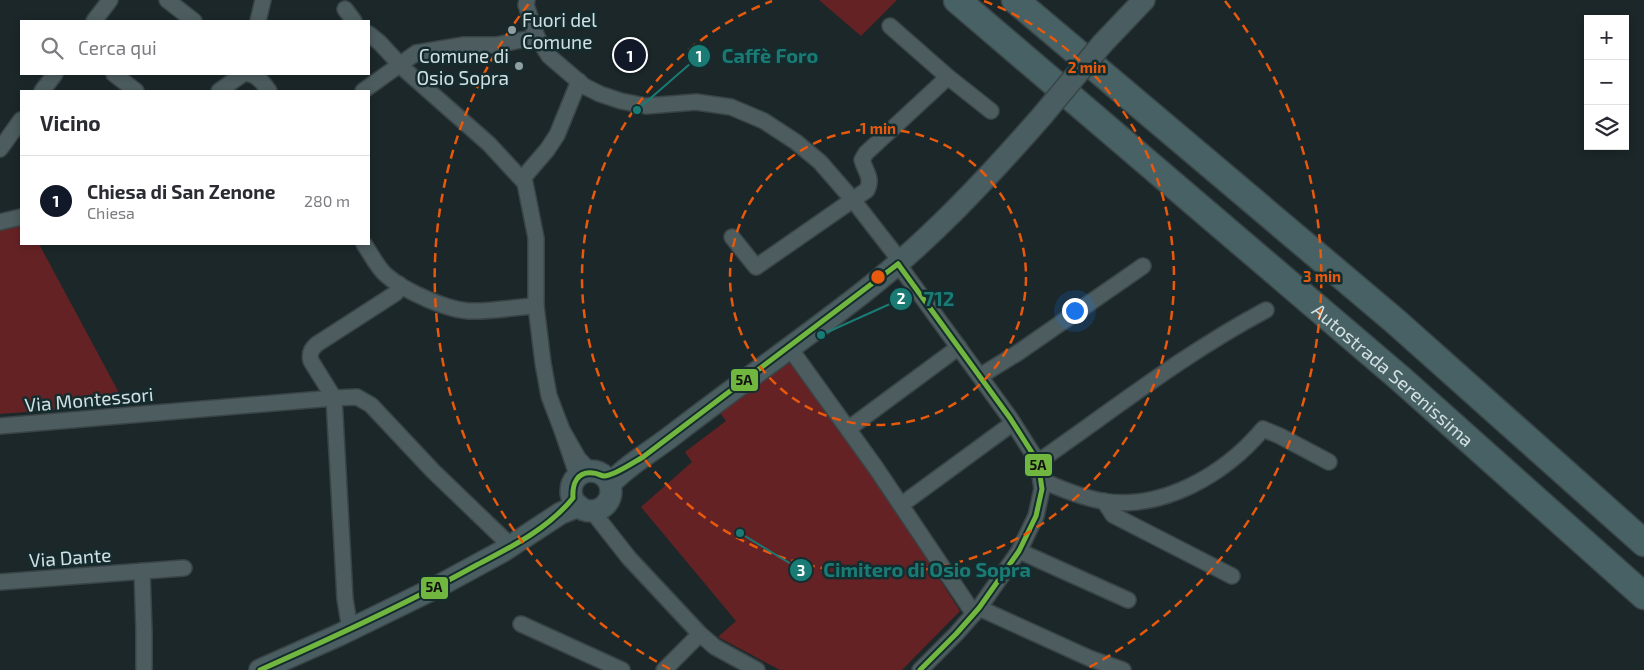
<!DOCTYPE html>
<html lang="it">
<head>
<meta charset="utf-8">
<style>
  :root { --surface:#fff; --page:#f7f7f7; --text:#2b2b33; --muted:#7c7c81; --line:#e1e1e2; --accent:#111827 }
  body { margin:0; font-family:"Exo 2",sans-serif; background:var(--page); color:var(--text) }
  .controls { position:absolute; right:15px; top:15px; display:grid; overflow:hidden; border-radius:0px; box-shadow:0 2px 8px #0003 }
  .controls button { width:45px; height:45px; display:grid; place-items:center; padding:0; border:0; border-bottom:1px solid var(--line); background:var(--surface); color:var(--text); font:25px sans-serif }
  .you { position:absolute; left:1074px; top:310px; width:18px; height:18px; margin:-12px; border:4px solid #fff; border-radius:50%; background:#1a73e8; box-shadow:0 0 0 8px #1a73e833 }
  .badge { display:grid; place-items:center; width:32px; height:32px; border-radius:50%; background:var(--accent); color:#fff; font-size:16px; font-weight:700 }
  .pin { position:absolute; translate:-50% -50%; border:2px solid #fff; box-shadow:0 1px 5px #0006 }
  .list { margin:0; padding:0; list-style:none }
  h2 { display:flex; justify-content:space-between; align-items:center; height:65px; margin:0; padding:0 20px; font-size:21px }
  h2 small { font-size:16px; font-weight:400; color:var(--muted) }
  .list li { display:grid; grid-template-columns:32px 1fr auto; gap:15px; align-items:center; box-sizing:border-box; height:90px; padding:0 20px; border-top:1px solid var(--line) }
  .list b { display:block; font-size:19px; white-space:nowrap }
  .list p { margin:0; font-size:16px; white-space:nowrap; color:var(--muted) }
  .list em { font-size:16px; font-style:normal; color:var(--muted) }
  .icon { flex:none; width:28px; height:28px; fill:none; stroke:currentColor; stroke-width:2; stroke-linecap:round; stroke-linejoin:round }
  .map { position:relative; flex:none; width:1644px; height:670px; overflow:hidden }
  .search { position:absolute; background:var(--surface); box-shadow:0 2px 8px #0003; left:20px; top:20px; width:350px; height:55px; display:flex; align-items:center; gap:12px; box-sizing:border-box; padding:0 18px; border-radius:0px; color:var(--muted); font-size:19px }
  .panel { position:absolute; background:var(--surface); box-shadow:0 2px 8px #0003; left:20px; top:90px; width:350px; height:155px; border-radius:0px }
  .map>svg:first-child { display:block }
  .green { fill:#652225 }
  .lines { fill:none; stroke-linecap:round; stroke-linejoin:round }
  .street-casing { stroke:#394446; stroke-width:18 }
  .secondary-casing { stroke:#394446; stroke-width:24 }
  .highway-casing { stroke:#394446; stroke-width:29 }
  .street { stroke:#4c5c5f; stroke-width:15 }
  .secondary { stroke:#4a5e62; stroke-width:21 }
  .highway { stroke:#476164; stroke-width:26 }
  .secondary-bridge-casing { stroke:#394446; stroke-width:24; stroke-linecap:butt }
  .secondary-bridge { stroke:#4a5e62; stroke-width:21 }
  .bus-1-casing { stroke:#152c2f; stroke-width:9 }
  .bus-1 { stroke:#71b73f; stroke-width:5 }
  .ring { fill:none; stroke:#e8590c; stroke-width:2.5; stroke-dasharray:9 6 }
  .poi-dot { fill:#929fa1; stroke:#152c2f; stroke-width:2 }
  .labels { text-anchor:middle; dominant-baseline:central; stroke-width:5; stroke-linejoin:round; paint-order:stroke }
  .poi-label { font-size:19px; fill:#d2e0e2; stroke:#152c2f; text-anchor:start }
  .street-label { font-size:19px; fill:#d2e0e2; stroke:#152c2f }
  .centre { fill:#e8590c; stroke:#152c2f; stroke-width:2.5 }
  .ring-label { font-size:15px; text-anchor:middle; font-weight:bold; fill:#e8590c; stroke:#152c2f; stroke-width:5; stroke-linejoin:round; paint-order:stroke }
  .leader { fill:none; stroke:#197b74; stroke-width:2 }
  .callout-dot { fill:#197b74; stroke:#152c2f; stroke-width:2 }
  .mark-label { font-size:15px; text-anchor:middle; font-weight:bold; fill:#fff }
  .callout-label { font-size:20px; text-anchor:middle; font-weight:bold; fill:#197b74; stroke:#152c2f; stroke-width:5; stroke-linejoin:round; paint-order:stroke }
  .line-badge { stroke:#152c2f; stroke-width:2 }
  .pale-badge-label { font-size:14px; text-anchor:middle; font-weight:bold; fill:#111 }
</style>
</head>
<body>
<div class="map">
<svg width="1644" height="670" viewBox="0 0 1644 670">
  <rect width="100%" height="100%" fill="#1b2729"/>
  <g class="green">
    <polygon points="819,0 897,0 861,36"/>
    <polygon points="21,224 21,244 39,244 125,404 0,414 0,230"/>
    <polygon points="792,356 896,504 893,507 960,611 902,670 780,670 718,637 736,621 641,507 692,462 685,452 726,421 720,413"/>
  </g>
  <g class="lines">
    <g class="street-casing">
      <g id="street">
        <polyline points="167,0 194,21"/>
        <polyline points="527,0 526,5 537,37 549,56 584,86 600,94 621,101 646,106 696,102 731,107 764,121 796,142 820,162 853,200 895,254 898,264 1010,418 1038,462 1042,489 1036,516 1019,551 979,608 956,634 920,670"/>
        <polyline points="345,9 354,21"/>
        <polyline points="94,21 110,0"/>
        <polyline points="258,21 263,0"/>
        <polyline points="890,26 948,77 991,111"/>
        <polyline points="369,34 380,43 404,69 489,144 525,183 536,238 536,306 543,363 549,396 562,430"/>
        <polyline points="114,74 136,91"/>
        <path d="M249,74C258,75 264,84 269,91"/>
        <polyline points="42,91 55,74"/>
        <polyline points="219,91 243,74"/>
        <polyline points="363,91 416,53 464,45 496,45 537,37"/>
        <polyline points="0,149 21,120"/>
        <polyline points="522,179 547,150 557,135 579,81"/>
        <polyline points="0,222 21,217"/>
        <path d="M732,237L756,267L867,190C873,178 865,171 862,160L866,153L948,77"/>
        <path d="M364,244C371,254 377,267 386,275C404,291 450,312 474,311C495,311 515,307 536,306"/>
        <polyline points="789,347 876,468 974,614"/>
        <polyline points="980,376 1016,354 1143,266"/>
        <path d="M0,426L334,398L311,361C309,354 311,349 317,344L396,293L399,284"/>
        <polyline points="848,429 959,347"/>
        <path d="M1038,462C1113,410 1185,353 1266,310"/>
        <polyline points="578,477 562,430 578,458 590,471"/>
        <path d="M1041,480C1061,489 1080,497 1102,501C1163,511 1225,474 1263,429L1280,436L1329,462"/>
        <polyline points="1104,501 1113,515 1232,576"/>
        <polyline points="901,505 1013,423"/>
        <polyline points="592,511 629,558 700,634 715,647 757,670"/>
        <polyline points="1019,551 1128,600"/>
        <polyline points="142,571 144,631 144,670"/>
        <polyline points="0,582 184,568"/>
        <polyline points="979,608 1089,658 1123,670"/>
        <polyline points="521,624 622,670"/>
        <polyline points="350,629 345,599 334,398 357,397 371,405 433,471 511,546"/>
        <polyline points="664,670 700,634"/>
      </g>
    </g>
    <g class="secondary-casing">
      <g id="secondary">
        <polyline points="1103,43 1144,0"/>
        <circle cx="591" cy="491" r="20"/>
        <path d="M610,484C629,463 656,449 678,431C739,384 801,341 861,294C928,242 986,180 1042,116"/>
        <polyline points="260,670 339,635 435,588 503,551 561,513 579,506"/>
      </g>
    </g>
    <g class="highway-casing">
      <g id="highway">
        <path id="s1" d="M957,0L1402,380L1644,596"/>
        <polyline points="1015,0 1395,321 1644,543"/>
      </g>
    </g>
    <use href="#street" class="street"/>
    <use href="#secondary" class="secondary"/>
    <use href="#highway" class="highway"/>
    <g class="secondary-bridge-casing">
      <polyline id="secondary-bridge" points="1042,116 1103,43"/>
    </g>
    <use href="#secondary-bridge" class="secondary-bridge"/>
    <g class="bus-1-casing">
      <g id="bus-1">
        <polyline points="898,264 1010,418 1038,462 1042,489 1036,516 1019,551 979,608 956,634 920,670"/>
        <path d="M260,670C332,638 404,605 473,567C509,548 547,530 573,498C572,484 577,471 593,473C597,473 601,476 604,476C614,476 634,462 643,457L898,264"/>
      </g>
    </g>
    <use href="#bus-1" class="bus-1"/>
  </g>
  <g class="ring">
    <circle cx="878" cy="277" r="148"/>
    <path d="M984 1A296 296 0 1 1 772 1"/>
    <path d="M670 669A444 444 0 0 1 531 1M1225 1A444 444 0 0 1 1086 669"/>
  </g>
  <g class="poi-dot">
    <circle cx="512" cy="30" r="5"/>
    <circle cx="519" cy="66" r="5"/>
  </g>
  <g class="labels">
    <g class="poi-label">
      <text x="522" y="19">Fuori del<tspan x="522" dy="22">Comune</tspan></text>
      <text x="509" y="55" text-anchor="end">Comune di<tspan x="509" dy="22">Osio Sopra</tspan></text>
    </g>
    <g class="street-label">
      <text stroke="none"><textPath href="#s1" startOffset="575">Autostrada Serenissima</textPath></text>
      <text transform="translate(89 399) rotate(-5)">Via Montessori</text>
      <text transform="translate(70 557) rotate(-4)">Via Dante</text>
    </g>
  </g>
  <circle cx="878" cy="277" r="8" class="centre"/>
  <g class="ring-label">
    <text x="1087" y="73">2 min</text>
    <text x="878" y="134">1 min</text>
    <text x="1322" y="282">3 min</text>
  </g>
  <path class="leader" d="M637 110L699 56M821 335L901 299M740 533L801 570"/>
  <g class="callout-dot">
    <circle cx="637" cy="110" r="5"/>
    <circle cx="821" cy="335" r="5"/>
    <circle cx="740" cy="533" r="5"/>
    <circle cx="699" cy="56" r="12"/>
    <circle cx="901" cy="299" r="12"/>
    <circle cx="801" cy="570" r="12"/>
  </g>
  <g class="mark-label">
    <text x="699" y="62">1</text>
    <text x="901" y="304">2</text>
    <text x="801" y="576">3</text>
  </g>
  <g class="callout-label">
    <text x="770" y="63">Caffè Foro</text>
    <text x="939" y="306">712</text>
    <text x="927" y="577">Cimitero di Osio Sopra</text>
  </g>
  <g class="line-badge">
    <rect x="730" y="368" width="29" height="24" rx="5" fill="#71b73f"/>
    <rect x="1024" y="453" width="29" height="24" rx="5" fill="#71b73f"/>
    <rect x="420" y="576" width="29" height="24" rx="5" fill="#71b73f"/>
  </g>
  <g class="pale-badge-label">
    <text x="744" y="385">5A</text>
    <text x="1038" y="470">5A</text>
    <text x="434" y="592">5A</text>
  </g>
</svg>
<div class="controls">
<button>+</button>
<button>−</button>
<button><svg class="icon" aria-label="layers" viewBox="0 0 24 24"><path d="M12 4l9 5-9 5-9-5zM3 14l9 5 9-5"/></svg></button>
</div>
<div class="you"></div>
<div class="pin badge" style="left:630px;top:55px">1</div>
<div class="search"><svg class="icon" aria-label="search" viewBox="0 0 24 24"><circle cx="10" cy="10" r="6"/><path d="M15 15l6 6"/></svg>Cerca qui</div>
<section class="panel">
<h2>Vicino<small></small></h2>
<ul class="list">
<li><span class="badge">1</span><div><b>Chiesa di San Zenone</b><p>Chiesa</p></div><em>280 m</em></li>
</ul>
</section>
</div>
</body>
</html>
